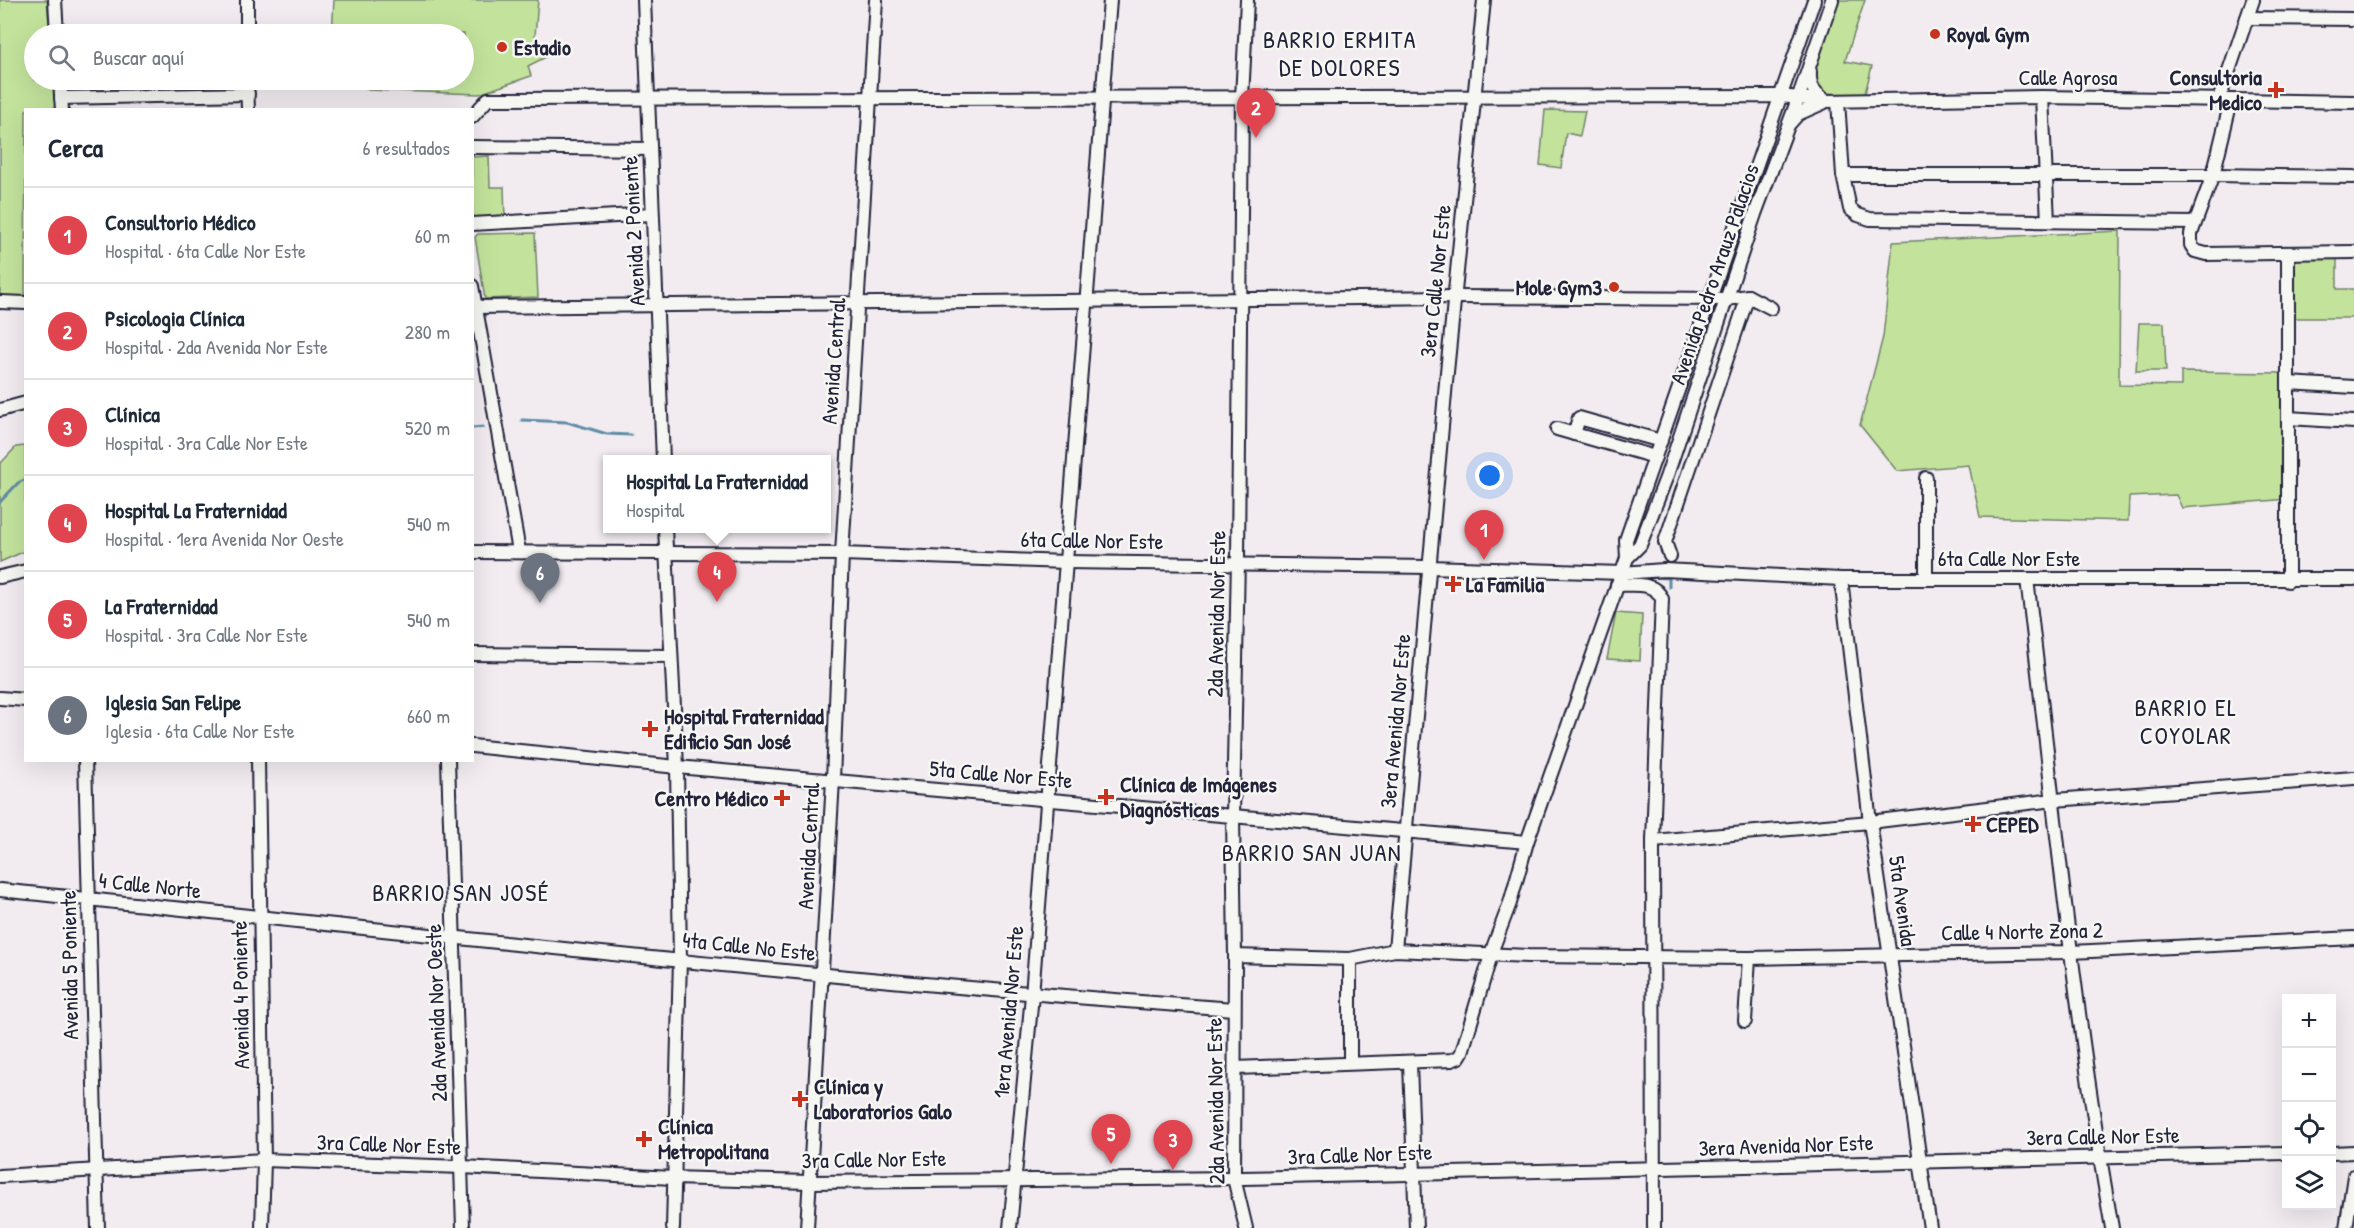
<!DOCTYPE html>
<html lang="es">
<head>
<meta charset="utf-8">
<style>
  :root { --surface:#fff; --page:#f6f6f7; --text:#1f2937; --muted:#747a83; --line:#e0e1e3; --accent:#1a73e8 }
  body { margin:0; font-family:"Patrick Hand",sans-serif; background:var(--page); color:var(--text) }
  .controls { position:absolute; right:18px; bottom:18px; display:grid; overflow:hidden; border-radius:0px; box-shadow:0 6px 24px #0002 }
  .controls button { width:54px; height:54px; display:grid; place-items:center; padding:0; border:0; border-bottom:2px solid var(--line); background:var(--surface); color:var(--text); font:30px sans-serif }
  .you { position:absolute; left:1490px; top:476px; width:21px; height:21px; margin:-15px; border:4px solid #fff; border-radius:50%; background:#1a73e8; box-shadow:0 0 0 9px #1a73e833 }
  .badge { display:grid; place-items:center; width:39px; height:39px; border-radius:50%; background:var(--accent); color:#fff; font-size:20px; font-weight:700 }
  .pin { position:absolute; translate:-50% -50px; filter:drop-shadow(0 2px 3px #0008) }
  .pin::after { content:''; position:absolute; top:32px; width:21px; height:18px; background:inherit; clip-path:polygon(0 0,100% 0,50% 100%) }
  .popup { position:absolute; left:603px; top:455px; width:228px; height:78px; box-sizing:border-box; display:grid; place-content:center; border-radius:0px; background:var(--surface); filter:drop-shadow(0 2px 4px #0005); font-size:20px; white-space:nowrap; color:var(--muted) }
  .popup b { font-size:22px; color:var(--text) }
  .popup::after { content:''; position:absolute; left:50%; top:100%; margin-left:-12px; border:12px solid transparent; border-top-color:var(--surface) }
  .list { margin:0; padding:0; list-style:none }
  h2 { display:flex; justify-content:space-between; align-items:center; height:78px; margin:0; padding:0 24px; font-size:26px }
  h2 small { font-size:20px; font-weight:400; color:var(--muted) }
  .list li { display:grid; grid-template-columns:39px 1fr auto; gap:18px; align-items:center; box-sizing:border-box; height:96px; padding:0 24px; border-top:2px solid var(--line) }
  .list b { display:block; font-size:22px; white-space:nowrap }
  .list p { margin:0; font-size:20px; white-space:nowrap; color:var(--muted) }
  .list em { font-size:20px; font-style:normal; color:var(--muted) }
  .icon { flex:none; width:33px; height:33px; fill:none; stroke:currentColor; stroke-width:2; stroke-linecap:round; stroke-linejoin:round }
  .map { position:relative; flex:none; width:2354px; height:1228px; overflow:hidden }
  .search { position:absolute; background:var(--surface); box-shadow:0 6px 24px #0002; left:24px; top:24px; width:450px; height:66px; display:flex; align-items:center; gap:15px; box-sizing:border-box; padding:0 21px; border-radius:33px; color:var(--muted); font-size:22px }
  .panel { position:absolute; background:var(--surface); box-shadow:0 6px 24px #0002; left:24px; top:108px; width:450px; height:654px; border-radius:0px }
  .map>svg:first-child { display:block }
  .green { fill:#c3e39c; stroke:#72826c; stroke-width:1.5 }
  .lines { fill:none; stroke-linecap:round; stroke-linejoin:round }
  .stream { stroke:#608ca5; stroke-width:3 }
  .minor-casing { stroke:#22223b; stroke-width:16 }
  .minor { stroke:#f6f6f2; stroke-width:12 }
  .poi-dot { fill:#c8321e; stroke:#f6f6f2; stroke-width:2 }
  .labels { text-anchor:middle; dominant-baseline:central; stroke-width:5; stroke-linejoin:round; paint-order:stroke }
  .poi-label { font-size:22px; font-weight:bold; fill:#22223b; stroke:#f6f6f2; text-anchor:start }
  .street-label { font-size:22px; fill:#22223b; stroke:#f6f6f2 }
  .neighbourhood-label { font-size:24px; letter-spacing:1.5px; fill:#22223b; stroke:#f6f6f2 }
</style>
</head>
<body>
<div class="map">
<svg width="2354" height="1228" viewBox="0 0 2354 1228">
  <rect width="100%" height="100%" fill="#f2ecf1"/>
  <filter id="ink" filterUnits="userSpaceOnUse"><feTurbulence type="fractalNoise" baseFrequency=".0167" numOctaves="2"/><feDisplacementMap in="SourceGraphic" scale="12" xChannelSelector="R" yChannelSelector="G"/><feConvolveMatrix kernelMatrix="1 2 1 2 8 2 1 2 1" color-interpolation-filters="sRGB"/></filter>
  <g filter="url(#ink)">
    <g class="green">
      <polygon points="0,0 47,0 50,34 34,34 34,80 54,80 57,109 26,110 25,296 0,296"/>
      <polygon points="334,0 538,0 535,36 546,57 528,66 531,76 479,94 369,90 353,80 464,80 464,34 332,34"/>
      <polygon points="1838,0 1865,0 1845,61 1872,66 1864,97 1826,93 1817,88 1814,69"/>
      <polygon points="1545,110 1585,111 1580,136 1566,133 1561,168 1540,165"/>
      <polygon points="489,156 490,187 504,187 505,219 473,219 472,157"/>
      <polygon points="2120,231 2119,385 2181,386 2181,372 2288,373 2288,499 2182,508 2176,495 2129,497 2128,521 1980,517 1969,465 1897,471 1860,425 1883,337 1893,242"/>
      <polygon points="535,233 538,297 485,299 475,237 478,234"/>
      <polygon points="2288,254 2337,255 2337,289 2354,289 2354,318 2288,318"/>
      <polygon points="2139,323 2164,323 2166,371 2136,371"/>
      <polygon points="25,446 25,551 0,562 0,464 16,447"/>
      <polygon points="1616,613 1642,615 1640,661 1607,659"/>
    </g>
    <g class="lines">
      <g class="stream">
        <polyline points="522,420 567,422 607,434 631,435"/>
        <polyline points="472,428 483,427"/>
        <polyline points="0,502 18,483 26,479"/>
        <polyline points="1647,577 1669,578"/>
        <polyline points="1669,587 1669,577"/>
      </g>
      <g class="minor-casing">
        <g id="minor">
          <polyline points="55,0 57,34"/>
          <polyline points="247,0 247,34"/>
          <polyline points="644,0 663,460"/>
          <polyline points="2247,18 2354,19"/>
          <path d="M1810,71C1809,87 1814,92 1826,101"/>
          <polyline points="60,80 62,110"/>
          <polyline points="247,80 248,110"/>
          <polyline points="2042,97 2048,221"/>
          <polyline points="61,98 248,94"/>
          <polyline points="2219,100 2253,0"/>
          <polyline points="1838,101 1843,175 2213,175 2354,177"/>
          <polyline points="2231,101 2213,175 2191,234 2191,245 2195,251 2206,254 2354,252"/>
          <polyline points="472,117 488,99 1781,96 1826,101 2042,97 2354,102"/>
          <polyline points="1790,123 1798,114 1823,103"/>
          <polyline points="472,147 650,149"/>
          <polyline points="1843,175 1850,209 1858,215 1870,219 2193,223"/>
          <polyline points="472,224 652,214"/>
          <polyline points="2288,254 2288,581"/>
          <polyline points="472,286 519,551"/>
          <polyline points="0,302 26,303"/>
          <polyline points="476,307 1456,297 1727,299 1748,296 1771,308"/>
          <polyline points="2288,383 2354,387"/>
          <polyline points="0,410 26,403"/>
          <polyline points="2288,418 2354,422"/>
          <polyline points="1557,429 1655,457"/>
          <polyline points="1574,434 1579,418 1661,441"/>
          <polyline points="1926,478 1926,578"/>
          <polyline points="665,528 677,767 680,959 673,1228"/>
          <polyline points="472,552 842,554 1066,562 1429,567 1622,573 1664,570 1841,579 2354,579"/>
          <polyline points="1670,556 1665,542 1748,296"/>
          <polyline points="1627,558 1626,540 1814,0"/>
          <polyline points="0,577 26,571"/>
          <polyline points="1841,579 1870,822 1930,1228"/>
          <path d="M2027,579C2053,795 2074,1013 2112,1228"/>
          <path d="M1617,585C1633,585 1655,581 1662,599L1653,841L1654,1228"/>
          <polyline points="472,654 671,656"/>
          <polyline points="0,698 26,700"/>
          <polyline points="472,746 677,767 1527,842"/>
          <polyline points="85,760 98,1228"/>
          <polyline points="258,760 264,1160 262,1228"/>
          <polyline points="448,760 463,1228"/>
          <polyline points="1653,841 1870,822 2054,800 2354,778"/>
          <path d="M0,890C411,932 822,980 1234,1009"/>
          <polyline points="1395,950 1446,382 1484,0"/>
          <polyline points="1235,956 1350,959 1395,950 1528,956 1749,958 2071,952 2354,938"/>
          <polyline points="1350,959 1350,1062"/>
          <polyline points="1745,1021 1749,958"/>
          <polyline points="1410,1063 1416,1228"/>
          <polyline points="1235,1068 1452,1060 1459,1057 1462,1052 1494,945 1510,903 1527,842 1627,558 1640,545 1666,478 1755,214 1798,99 1832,0"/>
          <polyline points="2332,1153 2354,1152"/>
          <polyline points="0,1176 264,1160 462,1167 673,1178 809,1182 1243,1178 2286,1153"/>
          <polyline points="807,1228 833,780 842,554 876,0"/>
          <polyline points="1010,1228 1032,995 1110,0"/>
          <polyline points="1246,1228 1234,1178 1235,956 1233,816 1238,558 1242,98 1247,0"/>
          <polyline points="2346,1228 2354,1176"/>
        </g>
      </g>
      <use href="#minor" class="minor"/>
    </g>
  </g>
  <g class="poi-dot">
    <circle cx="1935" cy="34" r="6"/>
    <circle cx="502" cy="47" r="6"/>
    <path d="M2273 81h6v6h6v6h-6v6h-6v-6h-6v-6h6z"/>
    <circle cx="1614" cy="287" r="6"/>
    <path d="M1450 575h6v6h6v6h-6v6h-6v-6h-6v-6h6z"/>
    <path d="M647 720h6v6h6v6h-6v6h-6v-6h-6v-6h6z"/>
    <path d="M1103 788h6v6h6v6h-6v6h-6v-6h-6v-6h6z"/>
    <path d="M779 789h6v6h6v6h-6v6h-6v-6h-6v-6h6z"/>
    <path d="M1970 815h6v6h6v6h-6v6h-6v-6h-6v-6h6z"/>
    <path d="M797 1090h6v6h6v6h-6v6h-6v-6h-6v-6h6z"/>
    <path d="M641 1130h6v6h6v6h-6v6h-6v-6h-6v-6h6z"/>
  </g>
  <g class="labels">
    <g class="poi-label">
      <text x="1947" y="34">Royal Gym</text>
      <text x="514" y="47">Estadio</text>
      <text x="2262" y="77" text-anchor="end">Consultoria<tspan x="2262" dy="25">Medico</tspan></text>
      <text x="1602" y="287" text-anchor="end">Mole Gym3</text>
      <text x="1466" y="584">La Familia</text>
      <text x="664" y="716">Hospital Fraternidad<tspan x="664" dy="25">Edificio San José</tspan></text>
      <text x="1120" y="784">Clínica de Imágenes<tspan x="1120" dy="25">Diagnósticas</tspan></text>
      <text x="768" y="798" text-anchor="end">Centro Médico</text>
      <text x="1986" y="824">CEPED</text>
      <text x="814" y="1086">Clínica y<tspan x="814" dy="25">Laboratorios Galo</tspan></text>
      <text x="658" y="1126">Clínica<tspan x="658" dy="25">Metropolitana</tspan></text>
    </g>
    <g class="street-label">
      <text x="2068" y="77">Calle Agrosa</text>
      <text transform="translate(633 231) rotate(-93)">Avenida 2 Poniente</text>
      <text transform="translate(1714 274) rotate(-71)">Avenida Pedro Arauz Palacios</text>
      <text transform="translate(1435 281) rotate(-84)">3era Calle Nor Este</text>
      <text transform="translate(833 361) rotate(-86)">Avenida Central</text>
      <text transform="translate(1092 540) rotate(1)">6ta Calle Nor Este</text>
      <text x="2009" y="558">6ta Calle Nor Este</text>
      <text transform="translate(1216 614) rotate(-89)">2da Avenida Nor Este</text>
      <text transform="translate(1395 721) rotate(-85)">3era Avenida Nor Este</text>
      <text transform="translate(1001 774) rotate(5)">5ta Calle Nor Este</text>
      <text transform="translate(808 846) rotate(-87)">Avenida Central</text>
      <text transform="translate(150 885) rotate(6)">4 Calle Norte</text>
      <text transform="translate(1903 901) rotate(82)">5ta Avenida</text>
      <text transform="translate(2022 931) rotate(-1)">Calle 4 Norte Zona 2</text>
      <text transform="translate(749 946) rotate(6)">4ta Calle No Este</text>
      <text transform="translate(69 965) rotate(-91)">Avenida 5 Poniente</text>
      <text transform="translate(240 995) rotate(-91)">Avenida 4 Poniente</text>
      <text transform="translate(1008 1012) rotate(-85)">1era Avenida Nor Este</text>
      <text transform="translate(436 1013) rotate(-92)">2da Avenida Nor Oeste</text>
      <text transform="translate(1215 1101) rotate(-91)">2da Avenida Nor Este</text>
      <text transform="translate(2103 1136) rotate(-1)">3era Calle Nor Este</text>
      <text transform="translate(389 1144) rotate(2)">3ra Calle Nor Este</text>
      <text transform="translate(1786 1145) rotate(-2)">3era Avenida Nor Este</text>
      <text transform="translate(1360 1154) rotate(-2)">3ra Calle Nor Este</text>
      <text transform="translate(874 1159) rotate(-1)">3ra Calle Nor Este</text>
    </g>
    <g class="neighbourhood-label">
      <text x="1340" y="39">BARRIO ERMITA<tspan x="1340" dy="28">DE DOLORES</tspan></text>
      <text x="2186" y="707">BARRIO EL<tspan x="2186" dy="28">COYOLAR</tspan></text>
      <text x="1312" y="852">BARRIO SAN JUAN</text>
      <text x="461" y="892">BARRIO SAN JOSÉ</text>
    </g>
  </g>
</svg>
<div class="controls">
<button>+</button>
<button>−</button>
<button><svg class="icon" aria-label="locate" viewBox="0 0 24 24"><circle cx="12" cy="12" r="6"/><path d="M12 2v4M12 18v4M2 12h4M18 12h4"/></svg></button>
<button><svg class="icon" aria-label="layers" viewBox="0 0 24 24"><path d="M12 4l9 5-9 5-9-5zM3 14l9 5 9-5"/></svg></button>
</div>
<div class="you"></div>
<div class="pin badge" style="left:1484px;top:560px;background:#e0444e">1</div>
<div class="pin badge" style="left:1256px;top:138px;background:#e0444e">2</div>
<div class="pin badge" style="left:1173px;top:1170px;background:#e0444e">3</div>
<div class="pin badge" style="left:717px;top:602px;background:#e0444e">4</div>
<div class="popup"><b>Hospital La Fraternidad</b>Hospital</div>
<div class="pin badge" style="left:1111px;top:1164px;background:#e0444e">5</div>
<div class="pin badge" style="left:540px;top:603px;background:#6b7280">6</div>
<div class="search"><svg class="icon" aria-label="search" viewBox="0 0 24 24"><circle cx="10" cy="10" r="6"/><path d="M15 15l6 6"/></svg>Buscar aquí</div>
<section class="panel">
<h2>Cerca<small>6 resultados</small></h2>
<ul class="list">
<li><span class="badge" style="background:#e0444e">1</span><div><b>Consultorio Médico</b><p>Hospital · 6ta Calle Nor Este</p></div><em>60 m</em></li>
<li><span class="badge" style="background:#e0444e">2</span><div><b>Psicologia Clínica</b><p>Hospital · 2da Avenida Nor Este</p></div><em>280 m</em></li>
<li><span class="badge" style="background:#e0444e">3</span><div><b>Clínica</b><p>Hospital · 3ra Calle Nor Este</p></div><em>520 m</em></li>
<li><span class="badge" style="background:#e0444e">4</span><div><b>Hospital La Fraternidad</b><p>Hospital · 1era Avenida Nor Oeste</p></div><em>540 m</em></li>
<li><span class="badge" style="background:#e0444e">5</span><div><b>La Fraternidad</b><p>Hospital · 3ra Calle Nor Este</p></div><em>540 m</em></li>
<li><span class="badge" style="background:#6b7280">6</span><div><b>Iglesia San Felipe</b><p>Iglesia · 6ta Calle Nor Este</p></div><em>660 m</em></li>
</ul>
</section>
</div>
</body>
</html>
